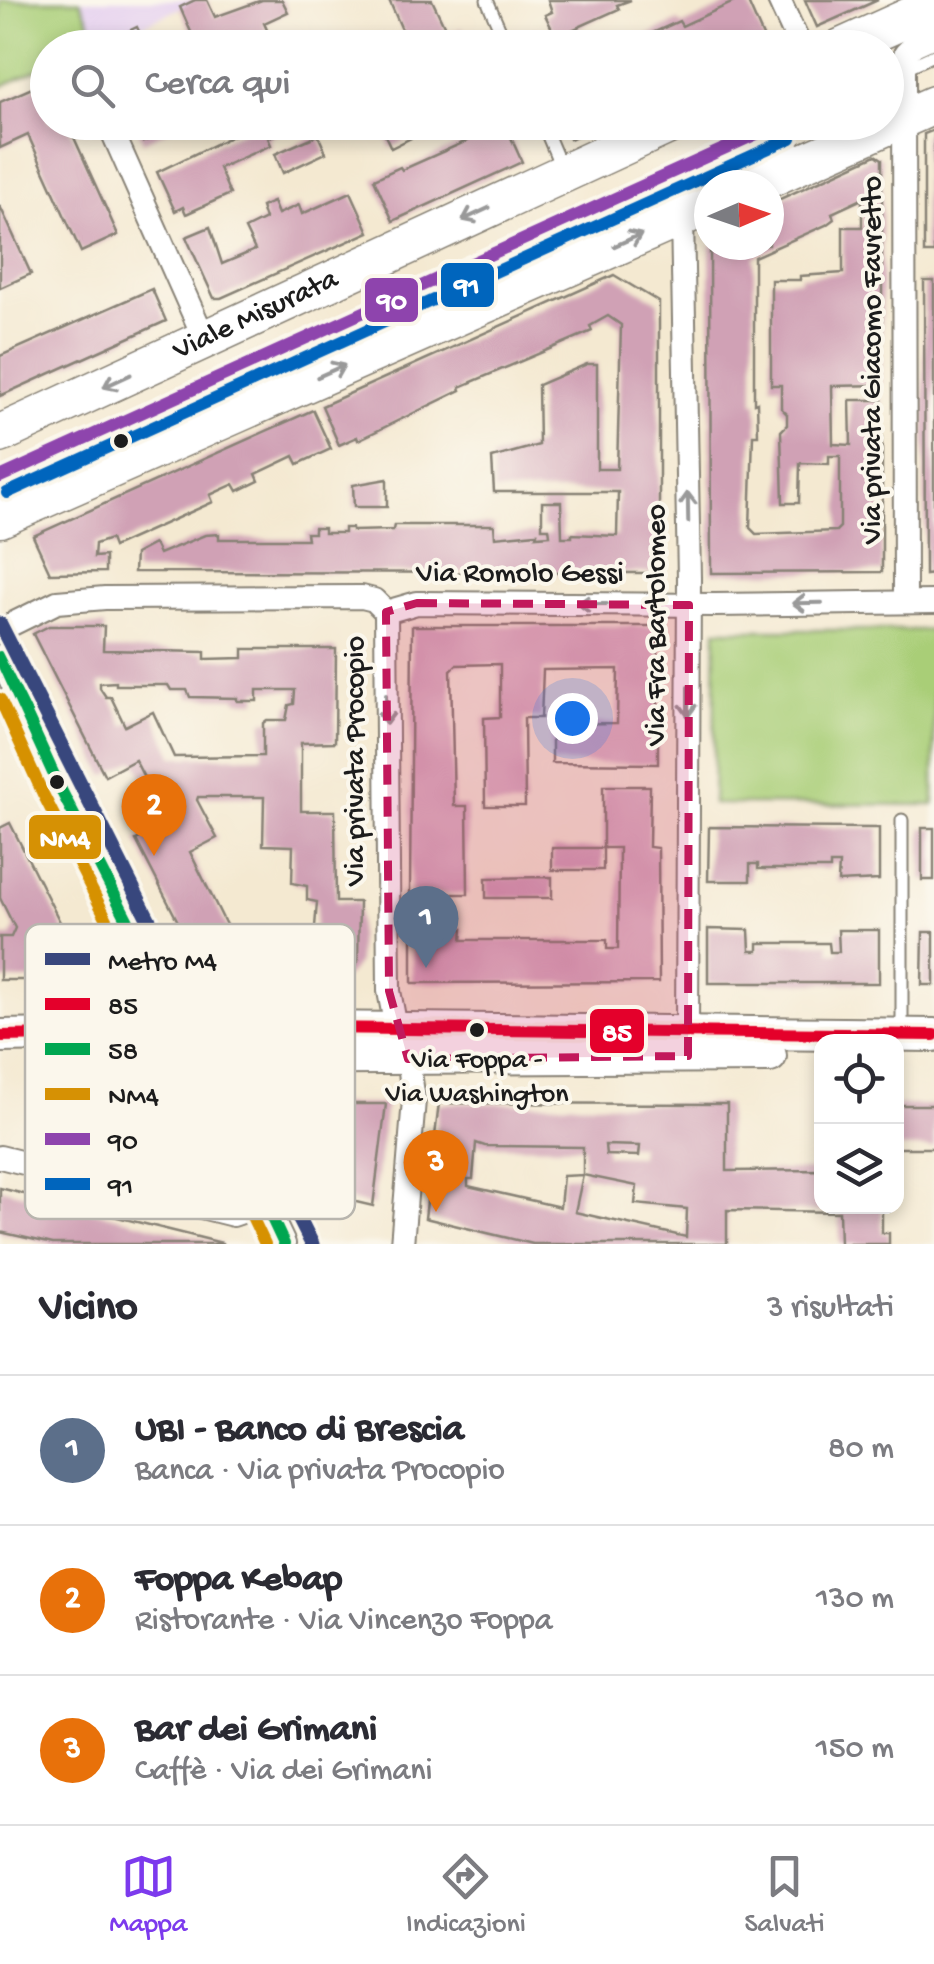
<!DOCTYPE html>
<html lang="it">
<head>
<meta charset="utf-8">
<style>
  :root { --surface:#fff; --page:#f7f7f7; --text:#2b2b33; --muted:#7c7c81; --line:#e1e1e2; --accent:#7c3aed }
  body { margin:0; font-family:"Gochi Hand",sans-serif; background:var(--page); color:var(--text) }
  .controls { position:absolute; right:30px; bottom:30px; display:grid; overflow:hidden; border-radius:20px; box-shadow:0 5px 15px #0003 }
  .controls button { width:90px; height:90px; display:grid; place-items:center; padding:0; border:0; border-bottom:2px solid var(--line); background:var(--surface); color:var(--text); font:50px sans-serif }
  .compass { position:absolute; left:694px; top:170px; width:90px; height:90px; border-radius:50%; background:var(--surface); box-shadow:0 5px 15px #0003; rotate:88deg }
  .you { position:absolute; left:572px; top:718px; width:35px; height:35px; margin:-25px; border:8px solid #fff; border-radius:50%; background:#1a73e8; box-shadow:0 0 0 15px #1a73e833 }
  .badge { display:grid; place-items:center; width:65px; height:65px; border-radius:50%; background:var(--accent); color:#fff; font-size:32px; font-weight:700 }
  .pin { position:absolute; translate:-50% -82px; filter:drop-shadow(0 2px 5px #0008) }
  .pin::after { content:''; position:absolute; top:52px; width:35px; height:30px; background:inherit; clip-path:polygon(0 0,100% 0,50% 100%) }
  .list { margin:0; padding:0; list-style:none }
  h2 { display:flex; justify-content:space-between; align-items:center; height:130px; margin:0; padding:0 40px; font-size:42px }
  h2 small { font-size:32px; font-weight:400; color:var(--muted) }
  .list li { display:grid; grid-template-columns:65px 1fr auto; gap:30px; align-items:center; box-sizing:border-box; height:150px; padding:0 40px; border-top:2px solid var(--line) }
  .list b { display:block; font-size:38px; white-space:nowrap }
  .list p { margin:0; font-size:32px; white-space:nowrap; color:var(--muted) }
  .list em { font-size:32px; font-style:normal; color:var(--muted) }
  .icon { flex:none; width:55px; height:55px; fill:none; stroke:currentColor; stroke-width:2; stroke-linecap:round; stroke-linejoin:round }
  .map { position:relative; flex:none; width:934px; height:1244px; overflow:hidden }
  .search { position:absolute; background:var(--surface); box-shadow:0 5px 15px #0003; left:30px; right:30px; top:30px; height:110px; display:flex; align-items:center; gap:25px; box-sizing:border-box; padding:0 35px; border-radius:55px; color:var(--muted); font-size:38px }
  .sheet { height:580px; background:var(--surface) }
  nav { display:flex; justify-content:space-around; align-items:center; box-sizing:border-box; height:140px; border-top:2px solid var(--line); background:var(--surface); font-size:28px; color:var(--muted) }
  nav a { display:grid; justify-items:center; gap:5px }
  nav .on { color:var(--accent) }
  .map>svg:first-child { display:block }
  .built { fill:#e6d2f0 }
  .green { fill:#a9ce77; stroke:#62754a; stroke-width:2.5 }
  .building { fill:#d0a1b5; fill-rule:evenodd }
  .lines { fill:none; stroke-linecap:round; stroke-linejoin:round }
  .lane-casing { stroke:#888276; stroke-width:15 }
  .street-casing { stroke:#888276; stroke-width:26 }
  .secondary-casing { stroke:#888276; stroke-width:36 }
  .primary-casing { stroke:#888276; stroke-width:41 }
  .lane { stroke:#fff; stroke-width:11 }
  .street { stroke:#fff; stroke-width:22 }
  .secondary { stroke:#fff; stroke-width:32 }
  .primary { stroke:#fff; stroke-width:38 }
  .bus-1-casing { stroke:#fbf7ec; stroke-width:20 }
  .bus-2-casing { stroke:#fbf7ec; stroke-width:20 }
  .bus-3-casing { stroke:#fbf7ec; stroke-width:20 }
  .bus-4-casing { stroke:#fbf7ec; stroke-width:20 }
  .bus-5-casing { stroke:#fbf7ec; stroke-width:20 }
  .bus-1 { stroke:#e4002b; stroke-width:12 }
  .bus-2 { stroke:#00a651; stroke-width:12 }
  .bus-3 { stroke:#d69104; stroke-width:12 }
  .bus-4 { stroke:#8e44ad; stroke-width:12 }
  .bus-5 { stroke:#0065bd; stroke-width:12 }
  .metro-1-casing { stroke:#fbf7ec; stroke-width:22 }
  .metro-1 { stroke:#39477d; stroke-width:15 }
  .oneway { stroke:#999 }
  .marked { fill:#c2185b; fill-opacity:0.2; stroke:#c2185b; stroke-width:8; stroke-dasharray:20 12; stroke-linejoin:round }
  .bus-dot { fill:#1c1c1c; stroke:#fbf7ec; stroke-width:4 }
  .labels { text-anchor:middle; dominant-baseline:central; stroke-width:8; stroke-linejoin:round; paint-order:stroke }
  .bus-label { font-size:28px; fill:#1c1c1c; stroke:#fbf7ec }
  .street-label { font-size:30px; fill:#1c1c1c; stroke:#fbf7ec }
  .key { fill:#fbf7ec; stroke:#b8b5ae; stroke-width:2.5 }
  .key-label { font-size:28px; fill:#1c1c1c }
  .line-badge { stroke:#fbf7ec; stroke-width:4 }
  .badge-label { font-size:28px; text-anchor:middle; font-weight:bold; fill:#fff }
</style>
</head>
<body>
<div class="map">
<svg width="934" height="1244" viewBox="0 0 934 1244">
  <rect width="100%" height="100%" fill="#fbf7ec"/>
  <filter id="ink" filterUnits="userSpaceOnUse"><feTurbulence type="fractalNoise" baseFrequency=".01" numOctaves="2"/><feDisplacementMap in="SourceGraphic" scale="20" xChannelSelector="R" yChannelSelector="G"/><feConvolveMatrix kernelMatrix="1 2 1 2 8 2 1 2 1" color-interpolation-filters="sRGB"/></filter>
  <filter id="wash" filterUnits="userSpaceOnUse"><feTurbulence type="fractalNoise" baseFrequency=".0048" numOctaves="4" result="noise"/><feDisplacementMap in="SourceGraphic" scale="40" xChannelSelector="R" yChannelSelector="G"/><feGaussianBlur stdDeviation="2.25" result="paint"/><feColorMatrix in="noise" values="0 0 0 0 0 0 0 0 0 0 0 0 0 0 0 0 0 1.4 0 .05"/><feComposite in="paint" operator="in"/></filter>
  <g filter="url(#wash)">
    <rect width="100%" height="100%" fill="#f4e9d1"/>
    <polygon class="built" points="81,0 197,0 100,45"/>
    <g class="green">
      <polygon points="0,0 80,0 98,41 84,47 48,48 47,65 0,87"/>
      <polygon points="716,630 934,630 934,805 713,804"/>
    </g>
    <g id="blocks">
      <g class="building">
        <polygon points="195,0 207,0 215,17 262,0 282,0 288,12 264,23 275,48 198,48 180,7"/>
        <polygon points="389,0 432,0 448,34 462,28 471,48 434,48 431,41 410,48"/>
        <polygon points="548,0 631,0 617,5 619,9 563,34 561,30 554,33 545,15 552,12"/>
        <polygon points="738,0 747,0 768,48 619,48 679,21 682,26"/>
        <polygon points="805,0 878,0 817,27"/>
        <polygon points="137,27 147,48 94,48"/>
        <polygon points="48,81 48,122 67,122 118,235 81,252 28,135 0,148 0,102"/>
        <polygon points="135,122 186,122 143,142"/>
        <polygon points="261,122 303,122 268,138 271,145 219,168 230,194 186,214 183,207 175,211 157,172"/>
        <polygon points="379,122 426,122 429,129 391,148"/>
        <polygon points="472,122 504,122 522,162 393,221 374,179 400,167 402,170 478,136"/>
        <polygon points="562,122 607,122 570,139"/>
        <polygon points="934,130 934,253 924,253 924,134"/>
        <polygon points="318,135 326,153 283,173 275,154"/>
        <path d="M876,155L882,159V385L832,386L833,444L851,445L850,400H882V572L711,573L710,245H769V204ZM862,199V227H843V273L800,276V280H771V385H781V408L787,414V425L781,431L783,503H799L800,463L829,464V456H840V527L836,531L756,534L750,528L753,435H758L757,402L754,403V257L826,225L834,219L832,213Z"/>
        <polygon points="351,192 369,232 221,298 214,298 186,237 210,227 222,264 255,250 245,229 265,219 261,207 273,202 278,214 299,205 302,214"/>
        <polygon points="0,206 31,274 0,288"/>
        <polygon points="614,275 659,302 659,573 134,572 135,554 154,544 159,554 205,535 219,534 219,539 307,539 306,533 314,533 314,528 324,528 324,533 344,533 344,528 352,528 352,531 393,530 394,525 494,525 495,537 537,533 536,536 550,535 549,528 542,528 542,502 561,502 562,537 572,537 572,534 617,536 618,492 494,492 492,458 539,445 538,385 587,364 597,364 597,469 617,469 621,325 608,316 590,326 592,331 460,387 461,390 358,440 357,437 339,445 322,406"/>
        <polygon points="924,281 934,281 934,574 925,575"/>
        <polygon points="152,289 166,321 0,396 0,356"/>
        <polygon points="313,410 331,449 298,464 294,456 256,474 259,481 238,491 234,484 210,495 213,502 113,547 110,539 95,544 94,557 105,556 105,572 50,573 33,536"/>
        <polygon points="387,479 387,507 354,507 353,485"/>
        <path d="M49,626H104L103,650L205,652V659L243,658V649H336L335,742L301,743V811H335L336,902H359L358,962L346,978H212L206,976L136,840L168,824L135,760L105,776L33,634ZM116,682V685H168L171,690H187L190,697L237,698V701H257V690H295L294,704L289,705L286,720H267L263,723V756L174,757L153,712L125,726L111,697H106L100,688V683ZM198,797H264L263,845L293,846L292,883L307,886V900L317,902L314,939L298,938L293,927H259L256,939H233L190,852L217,838L197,800Z"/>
        <polygon points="412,626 658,626 658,764 552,763 552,724 617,723 618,669 543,670 541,718 524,718 525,806 485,806 484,718 500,717 500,664 456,665 451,670 454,806 467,806 468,894 410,894"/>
        <polygon points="603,786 650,786 649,847 658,848 659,982 412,983 412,929 463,929 462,940 607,940 607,949 618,949 619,848 603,848"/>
        <polygon points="10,823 66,934 38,980 0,980 0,937 11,937 15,928 0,898 0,828"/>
        <polygon points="709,827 879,828 879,880 838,882 839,864 830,864 830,869 758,869 758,864 750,864 750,881 708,881"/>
        <rect x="922" y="828" width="12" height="52"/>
        <rect x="552" y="848" width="51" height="22"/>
        <polygon points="552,877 552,898 486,898 486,878"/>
        <polygon points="708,929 749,930 750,951 758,951 758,943 829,943 830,952 839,952 838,930 879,930 879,983 708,983"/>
        <polygon points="923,932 934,932 934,985 922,985"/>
        <path d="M439,1103L727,1104V1171L821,1170V1206H882V1233H889V1244H840L839,1212L727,1210V1244H533L425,1218ZM476,1143L485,1146L583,1147V1175L637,1186L635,1204L687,1209L686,1237L575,1212L583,1175L563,1176L560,1207L468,1186V1179H473ZM605,1145L640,1146L639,1156L606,1155Z"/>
        <polygon points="302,1104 386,1104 373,1206 313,1192 297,1164"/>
        <rect x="896" y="1105" width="38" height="43"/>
        <polygon points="0,1188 222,1243 222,1244 53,1244 0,1232"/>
      </g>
    </g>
  </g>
  <g filter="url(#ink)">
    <use href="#blocks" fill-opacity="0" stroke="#888276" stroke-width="2.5"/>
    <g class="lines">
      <g class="lane-casing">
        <g id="lane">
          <polyline points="487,0 508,48"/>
          <polyline points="886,77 934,55"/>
          <polyline points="542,122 562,169"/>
          <polyline points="0,477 784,122"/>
          <polyline points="902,1031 902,820"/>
        </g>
      </g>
      <g class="street-casing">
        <g id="street">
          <polyline points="779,0 801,48"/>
          <polyline points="108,122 205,340"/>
          <polyline points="682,217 689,578 687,1033"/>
          <polyline points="905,602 904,70 905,54 914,45 934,36"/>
          <polyline points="386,612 417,603 715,605 934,602"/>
          <polyline points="386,612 389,991 396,1028"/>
          <polyline points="0,630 57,602 105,598 362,597 374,600 386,612"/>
          <polyline points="0,657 59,786 183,1029 284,1244"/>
          <polyline points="0,1157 233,1215 265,1204"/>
          <polyline points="402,1244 414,1100 408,1059"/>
        </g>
      </g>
      <g class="secondary-casing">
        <g id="secondary">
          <polyline points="0,1036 116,1034 224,1027 934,1035"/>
          <polyline points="49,1057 196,1059 770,1056"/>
        </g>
      </g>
      <g class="primary-casing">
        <g id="primary">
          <polyline points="841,48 934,6"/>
          <polyline points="754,185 934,105"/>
          <path id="s1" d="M0,434L675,122"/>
          <polyline points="0,518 709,205"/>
        </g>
      </g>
      <use href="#lane" class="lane"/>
      <use href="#street" class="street"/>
      <use href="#secondary" class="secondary"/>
      <use href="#primary" class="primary"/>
      <g class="bus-1-casing">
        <polyline id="bus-1" points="0,1036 116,1034 224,1027 934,1035"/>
      </g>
      <g class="bus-2-casing">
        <polyline id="bus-2" points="0,657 59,786 183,1029 284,1244"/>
      </g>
      <g class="bus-3-casing">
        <polyline id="bus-3" points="0,699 43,794 167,1037 265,1244"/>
      </g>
      <g class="bus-4-casing">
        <polyline id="bus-4" points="0,477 783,122"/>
      </g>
      <g class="bus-5-casing">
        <polyline id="bus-5" points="7,493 791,138"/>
      </g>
      <use href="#bus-1" class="bus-1"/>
      <use href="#bus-2" class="bus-2"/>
      <use href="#bus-3" class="bus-3"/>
      <use href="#bus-4" class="bus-4"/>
      <use href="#bus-5" class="bus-5"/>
      <g class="metro-1-casing">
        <polyline id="metro-1" points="0,624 312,1244"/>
      </g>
      <use href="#metro-1" class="metro-1"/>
    </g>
    <defs><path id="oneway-shaft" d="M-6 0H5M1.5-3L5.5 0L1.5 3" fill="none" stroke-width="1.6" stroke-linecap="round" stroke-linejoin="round" transform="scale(2.5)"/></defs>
    <g class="oneway">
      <use href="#oneway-shaft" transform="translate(476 214) rotate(155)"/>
      <use href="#oneway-shaft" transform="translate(628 240) rotate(-24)"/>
      <use href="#oneway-shaft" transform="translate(331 371) rotate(-24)"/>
      <use href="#oneway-shaft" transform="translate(117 381) rotate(155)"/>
      <use href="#oneway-shaft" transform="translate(688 507) rotate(-91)"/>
      <use href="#oneway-shaft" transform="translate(807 603) rotate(179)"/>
      <use href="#oneway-shaft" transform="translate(592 604) rotate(-180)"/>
      <use href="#oneway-shaft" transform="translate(688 702) rotate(90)"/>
      <use href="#oneway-shaft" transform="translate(386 710) rotate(90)"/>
    </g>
  </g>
  <path class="marked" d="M417,603L689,605L688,1056L408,1059L389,991L386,612Z"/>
  <g class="bus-dot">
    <circle cx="121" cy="441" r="9"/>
    <circle cx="57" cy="782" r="9"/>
    <circle cx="477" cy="1030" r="9"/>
  </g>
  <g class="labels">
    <g class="bus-label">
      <text x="477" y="1061">Via Foppa -<tspan x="477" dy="34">Via Washington</tspan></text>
    </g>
    <g class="street-label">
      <text stroke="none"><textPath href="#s1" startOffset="282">Viale Misurata</textPath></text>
      <text transform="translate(874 360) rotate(-90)">Via privata Giacomo Favretto</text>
      <text x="520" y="575">Via Romolo Gessi</text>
      <text transform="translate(658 625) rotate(-90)">Via Fra Bartolomeo</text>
      <text transform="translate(357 761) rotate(-90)">Via privata Procopio</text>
    </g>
  </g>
  <rect x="25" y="924" width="330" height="295" rx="15" class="key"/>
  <rect x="45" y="953" width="45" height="12" fill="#39477d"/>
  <rect x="45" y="998" width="45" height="12" fill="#e4002b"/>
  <rect x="45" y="1043" width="45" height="12" fill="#00a651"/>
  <rect x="45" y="1088" width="45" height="12" fill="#d69104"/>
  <rect x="45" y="1133" width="45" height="12" fill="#8e44ad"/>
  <rect x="45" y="1178" width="45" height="12" fill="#0065bd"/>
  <g class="key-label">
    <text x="108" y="969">Metro M4</text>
    <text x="108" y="1014">85</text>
    <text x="108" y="1059">58</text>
    <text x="108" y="1104">NM4</text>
    <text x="108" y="1149">90</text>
    <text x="108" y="1194">91</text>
  </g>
  <g class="line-badge">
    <rect x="439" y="261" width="57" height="48" rx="10" fill="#0065bd"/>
    <rect x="363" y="276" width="57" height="48" rx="10" fill="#8e44ad"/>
    <rect x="27" y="813" width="76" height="48" rx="10" fill="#d69104"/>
    <rect x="588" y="1007" width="58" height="48" rx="10" fill="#e4002b"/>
  </g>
  <g class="badge-label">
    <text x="467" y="294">91</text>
    <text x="392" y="309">90</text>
    <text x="65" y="847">NM4</text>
    <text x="617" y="1041">85</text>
  </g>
</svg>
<div class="controls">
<button><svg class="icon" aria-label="locate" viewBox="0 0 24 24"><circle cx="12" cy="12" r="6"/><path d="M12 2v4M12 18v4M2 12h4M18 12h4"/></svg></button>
<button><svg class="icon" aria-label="layers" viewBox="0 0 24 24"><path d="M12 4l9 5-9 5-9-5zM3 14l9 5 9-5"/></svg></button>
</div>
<svg class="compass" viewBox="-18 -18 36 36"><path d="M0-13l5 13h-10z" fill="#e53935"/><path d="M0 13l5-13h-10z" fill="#7c7c81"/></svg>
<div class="you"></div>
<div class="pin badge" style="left:426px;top:968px;background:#5c6f8a">1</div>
<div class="pin badge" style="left:154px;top:856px;background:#e8710a">2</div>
<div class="pin badge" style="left:436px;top:1212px;background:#e8710a">3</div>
<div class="search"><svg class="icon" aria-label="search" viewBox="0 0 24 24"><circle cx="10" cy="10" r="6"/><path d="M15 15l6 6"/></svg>Cerca qui</div>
</div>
<section class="sheet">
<h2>Vicino<small>3 risultati</small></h2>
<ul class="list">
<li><span class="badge" style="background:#5c6f8a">1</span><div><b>UBI - Banco di Brescia</b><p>Banca · Via privata Procopio</p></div><em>80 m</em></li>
<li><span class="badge" style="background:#e8710a">2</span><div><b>Foppa Kebap</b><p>Ristorante · Via Vincenzo Foppa</p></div><em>130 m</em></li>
<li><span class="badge" style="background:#e8710a">3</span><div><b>Bar dei Grimani</b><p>Caffè · Via dei Grimani</p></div><em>150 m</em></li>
</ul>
</section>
<nav>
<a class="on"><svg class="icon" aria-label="map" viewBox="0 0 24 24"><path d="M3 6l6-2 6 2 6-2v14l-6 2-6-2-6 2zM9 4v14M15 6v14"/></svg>Mappa</a>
<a><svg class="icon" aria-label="directions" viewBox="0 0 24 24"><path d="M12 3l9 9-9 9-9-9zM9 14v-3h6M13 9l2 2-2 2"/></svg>Indicazioni</a>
<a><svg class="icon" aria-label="saved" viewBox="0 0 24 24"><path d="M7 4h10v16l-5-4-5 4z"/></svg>Salvati</a>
</nav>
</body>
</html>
